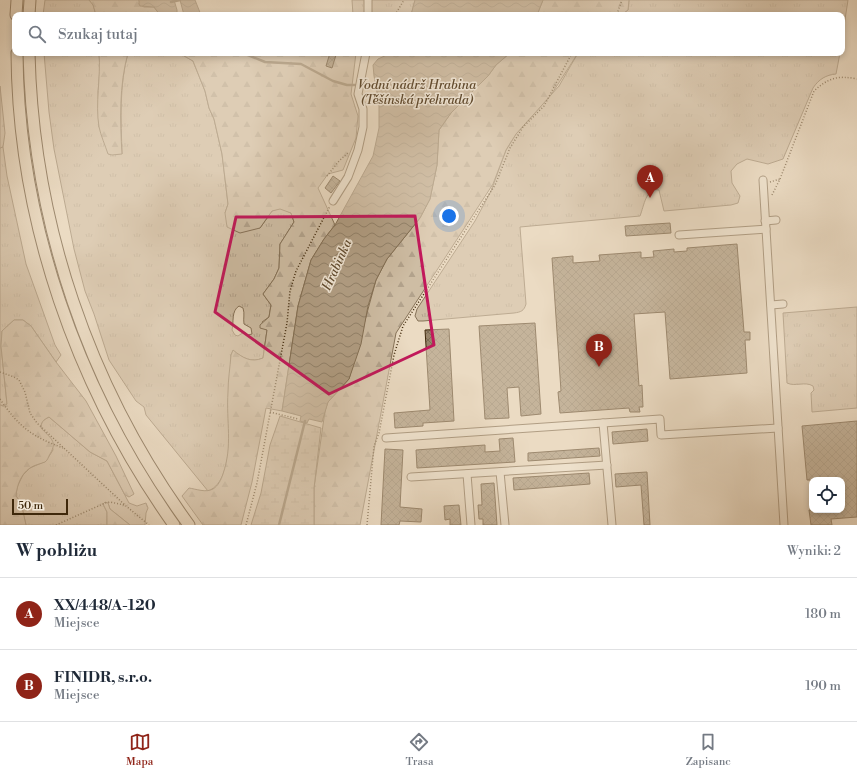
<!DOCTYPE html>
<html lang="pl">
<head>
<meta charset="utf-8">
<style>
  :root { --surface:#fff; --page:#f6f6f7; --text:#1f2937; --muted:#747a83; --line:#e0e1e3; --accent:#8f2418 }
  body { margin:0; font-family:"Libre Bodoni",serif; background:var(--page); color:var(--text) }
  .controls { position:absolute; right:12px; bottom:12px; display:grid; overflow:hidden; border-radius:8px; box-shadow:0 2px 6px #0003 }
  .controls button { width:36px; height:36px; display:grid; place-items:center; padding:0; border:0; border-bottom:1px solid var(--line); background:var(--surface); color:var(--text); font:20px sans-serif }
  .scale { position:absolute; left:12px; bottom:10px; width:56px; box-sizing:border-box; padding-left:4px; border:2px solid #3f280b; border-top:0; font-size:11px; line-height:14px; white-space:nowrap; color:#3f280b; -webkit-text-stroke:3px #f2e8d8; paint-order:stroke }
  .you { position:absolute; left:449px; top:216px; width:14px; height:14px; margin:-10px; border:3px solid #fff; border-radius:50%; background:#1a73e8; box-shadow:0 0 0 6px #1a73e833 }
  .badge { display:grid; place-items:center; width:26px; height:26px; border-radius:50%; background:var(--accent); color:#fff; font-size:13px; font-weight:700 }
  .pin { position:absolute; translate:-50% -33px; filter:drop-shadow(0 1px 2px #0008) }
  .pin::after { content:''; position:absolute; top:21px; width:14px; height:12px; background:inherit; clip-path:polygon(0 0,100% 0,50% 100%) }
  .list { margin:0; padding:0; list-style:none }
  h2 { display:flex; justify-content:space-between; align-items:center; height:52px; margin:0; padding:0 16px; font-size:17px }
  h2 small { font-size:13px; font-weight:400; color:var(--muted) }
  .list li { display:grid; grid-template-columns:26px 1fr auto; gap:12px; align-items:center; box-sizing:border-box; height:72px; padding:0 16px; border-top:1px solid var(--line) }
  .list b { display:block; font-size:15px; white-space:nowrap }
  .list p { margin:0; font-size:13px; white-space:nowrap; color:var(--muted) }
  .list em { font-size:13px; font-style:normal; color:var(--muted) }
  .icon { flex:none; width:22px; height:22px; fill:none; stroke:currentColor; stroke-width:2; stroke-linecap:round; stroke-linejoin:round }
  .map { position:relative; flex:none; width:857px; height:525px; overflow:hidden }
  .search { position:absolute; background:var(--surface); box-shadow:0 2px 6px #0003; left:12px; right:12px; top:12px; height:44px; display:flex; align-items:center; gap:10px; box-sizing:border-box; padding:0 14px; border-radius:8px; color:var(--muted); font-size:15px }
  .sheet { height:196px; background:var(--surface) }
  nav { display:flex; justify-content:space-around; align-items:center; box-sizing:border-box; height:56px; border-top:1px solid var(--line); background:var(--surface); font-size:11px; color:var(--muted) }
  nav a { display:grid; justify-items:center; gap:2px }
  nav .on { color:var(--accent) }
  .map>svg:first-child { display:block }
  .grass { fill:url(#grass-tufts); stroke:#867258; fill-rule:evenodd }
  .forest { fill:url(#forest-firs); stroke:#867258 }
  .wetland { fill:url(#wetland-marsh); stroke:#867258 }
  .water { fill:url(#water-waves); stroke:#836f54 }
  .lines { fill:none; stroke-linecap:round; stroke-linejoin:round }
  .stream { stroke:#836f54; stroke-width:2.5 }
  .building { fill:url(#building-cross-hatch); stroke:#3f280b }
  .minor-casing { stroke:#6a5539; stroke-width:9 }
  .highway-casing { stroke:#3f280b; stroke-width:13 }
  .path { stroke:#3f280b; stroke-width:1.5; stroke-dasharray:1 2; stroke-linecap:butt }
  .minor { stroke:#f2e8d8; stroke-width:7 }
  .highway { stroke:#ebdbc3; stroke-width:11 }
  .marked { fill:none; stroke:#c2185b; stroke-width:3; stroke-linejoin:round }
  .labels { text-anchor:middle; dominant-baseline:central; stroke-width:3; stroke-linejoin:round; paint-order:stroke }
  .water-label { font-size:13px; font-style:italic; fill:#614b2f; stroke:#f2e8d8 }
</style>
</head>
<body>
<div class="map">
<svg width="857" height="525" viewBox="0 0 857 525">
  <defs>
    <pattern id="grass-tufts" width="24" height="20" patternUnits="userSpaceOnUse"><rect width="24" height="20" fill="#cebda4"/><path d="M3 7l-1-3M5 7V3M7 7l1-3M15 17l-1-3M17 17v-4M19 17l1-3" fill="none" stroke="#b2a28c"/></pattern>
    <pattern id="forest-firs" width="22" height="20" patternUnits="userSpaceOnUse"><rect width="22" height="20" fill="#cebda4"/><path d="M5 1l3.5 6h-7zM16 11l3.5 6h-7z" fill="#b2a28c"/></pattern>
    <pattern id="wetland-marsh" width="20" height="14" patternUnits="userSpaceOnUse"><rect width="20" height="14" fill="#cebda4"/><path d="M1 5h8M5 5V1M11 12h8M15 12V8" fill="none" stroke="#b2a28c"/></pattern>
    <pattern id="water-waves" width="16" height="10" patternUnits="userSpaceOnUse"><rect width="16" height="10" fill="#b19e84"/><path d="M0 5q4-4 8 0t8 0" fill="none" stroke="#91816a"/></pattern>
    <pattern id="building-cross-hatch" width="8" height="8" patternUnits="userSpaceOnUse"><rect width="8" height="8" fill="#98856b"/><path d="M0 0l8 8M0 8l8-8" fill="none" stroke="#7d6d56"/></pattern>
  </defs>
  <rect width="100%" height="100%" fill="#ebdbc3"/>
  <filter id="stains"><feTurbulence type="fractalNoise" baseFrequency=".005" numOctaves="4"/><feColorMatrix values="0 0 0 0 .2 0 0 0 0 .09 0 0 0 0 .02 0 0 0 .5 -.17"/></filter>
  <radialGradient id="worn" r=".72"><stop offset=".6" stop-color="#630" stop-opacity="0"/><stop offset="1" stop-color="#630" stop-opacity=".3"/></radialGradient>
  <g class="grass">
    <polygon points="45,0 89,0 93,4 96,15 43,15"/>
    <polygon points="352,0 415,0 411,15 353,15"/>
    <polygon points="629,0 848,0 842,39 842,15 621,15 628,10"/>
    <path d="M44,53H99L100,68L98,92L99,127L122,154C121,120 119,86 128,53H179L193,61L205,91L209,108L214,119L222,154L228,204L225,213L260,228L272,211L280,208L291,213L294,222L280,244L279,268L274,279L263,294L271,305L269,317L262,322L267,330L263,358C251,363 243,358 233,351L231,355L229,449C226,464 224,485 208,491L146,415L144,407L136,401L109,360L94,314L85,291L74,249L54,149L49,112ZM239,306L243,308C245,314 243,318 244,324L251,328L252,334L248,335L244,332L238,336L235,335L232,330C234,322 231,311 239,306Z"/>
    <path d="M578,53H840L836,74C826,75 819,79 813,88L783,159L768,164L747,159L737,164L731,171L732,183L740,196L738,203L731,205L664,211L659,190C646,187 644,206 640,216L520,227L526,304C524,311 521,312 514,313L423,321H418L415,316L417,309L475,221L491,191L506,150L516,134L559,86Z"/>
    <polygon points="3,147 7,176 26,264 55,345 61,355 56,362 31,326 23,320 14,320 2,331 1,346 7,404 4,406 0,405 0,148"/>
    <path d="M857,307V408L812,412L811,393L814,390L813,386C805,381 795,387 787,383L783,313Z"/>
    <path d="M49,417L90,452L107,461L129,503L137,506L146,503L148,508L146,513L145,525H130L110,509L108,503L103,504L107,512V525H26L21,503L16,496L17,487L23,475L30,468L46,461L53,450L51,440L41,428C41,422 43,420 49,417Z"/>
  </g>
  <g class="forest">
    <polygon points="89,0 138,0 140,1 139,4 144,7 154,7 160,15 96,15 93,5"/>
    <polygon points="543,0 629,0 628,10 621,15 537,15"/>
    <path d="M99,53H128C119,85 120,121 122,154L112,155L108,154C105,145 101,136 99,127C95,103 101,78 99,53Z"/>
    <path d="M179,53H356L351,94L358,116L356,138L343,170L328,174L318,188L335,225L324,239L311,260L298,306L282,411L266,408L252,482L241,525H203L182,496L189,488C196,489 206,493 213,489C218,486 221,480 223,474C233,445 226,422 228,392C228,380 230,368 231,355L233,350C243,358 251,363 263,358L267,330L260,328V325L269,317L271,305L263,294L274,279L279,268L280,244L294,222L291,213L280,209L272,211L260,228L240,233L227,227L225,213L228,204L222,154L214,119L209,108L205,91L193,61Z"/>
    <polygon points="510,53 578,53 551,95 516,134 506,150 493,184 396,333 360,525 314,525 314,488 325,411 328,402 349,379 376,280 387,259 420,218 430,199 437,165 439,130 451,113 488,76 496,65"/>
    <polygon points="0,86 5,133 3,147 0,148"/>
    <path d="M14,320H23L31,326L56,362L86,401L116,456L134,494L129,497L125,495L107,461L90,452L49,417C43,420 41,422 41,428C50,438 58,441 50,454C48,457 48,460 45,462C40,464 34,465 30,468C21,474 17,485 16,496L21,503L26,525H0V405L4,406L7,404L1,346L2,331Z"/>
    <polygon points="105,502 108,503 110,509 130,525 107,525 107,512 103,504"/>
  </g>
  <polygon class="wetland" points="280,416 321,428 314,488 314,525 251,525 261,493 270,445"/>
  <g class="water">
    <polygon points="139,0 174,0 177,10 177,15 160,15 154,7 140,6 139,4"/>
    <polygon points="180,0 195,0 201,15 184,15"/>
    <polygon points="415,0 543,0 537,15 411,15"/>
    <polygon points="391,53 510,53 496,65 488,76 451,113 439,130 437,165 430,199 420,218 387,259 376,280 368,306 361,344 349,379 328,402 322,422 309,419 307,423 300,421 301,416 282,411 298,306 311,260 324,239 335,225 373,156 379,128 379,103 374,76 373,65 378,59"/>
  </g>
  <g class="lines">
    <g class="stream">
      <polyline points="171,2 180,0"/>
      <polyline points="243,53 265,62 301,64 333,81 347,85 355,85"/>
      <polyline points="279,525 305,421"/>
    </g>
  </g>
  <g class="building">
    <polygon points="330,53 336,55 332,68 326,66"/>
    <polygon points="333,176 340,181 331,193 325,188"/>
    <polygon points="670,223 671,233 626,236 625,226"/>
    <polygon points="737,244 744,332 750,332 750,340 745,340 747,373 670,379 665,312 634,314 639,386 642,385 643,407 639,407 640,412 630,412 629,408 560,413 558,392 561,391 552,258 573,256 573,263 600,261 599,255 641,252 641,258 654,257 653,251 674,249 674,252 687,251 687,248"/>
    <polygon points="535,323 541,414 521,416 519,387 507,388 509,418 485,419 479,326"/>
    <polygon points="449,329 454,421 423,423 423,426 395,428 394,413 430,410 425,330"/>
    <polygon points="857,421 857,517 831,519 832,525 811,525 809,510 842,510 842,480 807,480 802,426"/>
    <polygon points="647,429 648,441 613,444 612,432"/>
    <polygon points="513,438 515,462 417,468 416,450 485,445 485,452 500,451 499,439"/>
    <polygon points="599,448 600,456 528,461 528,453"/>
    <polygon points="385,449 403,450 400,507 422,509 421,522 400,521 399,525 381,525"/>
    <polygon points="647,472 650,525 644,525 641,485 616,487 615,474"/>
    <polygon points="589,473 590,484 514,490 513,478"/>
    <polygon points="494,483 497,525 483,525 483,519 479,519 478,505 482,505 481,484"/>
    <polygon points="459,505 461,525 450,525 450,519 445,520 444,506"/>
  </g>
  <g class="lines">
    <g class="minor-casing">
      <g id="minor">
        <polyline points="368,0 368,15"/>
        <polyline points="763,180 784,525"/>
        <polyline points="333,201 348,177 358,150 363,127 363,109 358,94 366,53"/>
        <polyline points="765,221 776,220"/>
        <polyline points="679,235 766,229"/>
        <polyline points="771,305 783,304"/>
        <polyline points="603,423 660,419 661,435 778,428"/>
        <polyline points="386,438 603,423 612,525"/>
        <polyline points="500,472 505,525"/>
        <polyline points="467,474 471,525"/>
        <polyline points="411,477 607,465"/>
      </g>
    </g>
    <g class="highway-casing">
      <g id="highway">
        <polyline points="16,15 17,0"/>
        <polyline points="29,15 30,0"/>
        <path d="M17,53C18,221 77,388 174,525"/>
        <path d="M29,53C33,223 89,388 189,525"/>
      </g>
    </g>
    <g class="path">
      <polyline points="395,15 404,0"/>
      <polyline points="613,15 618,11 622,0"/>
      <polyline points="327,176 339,161 349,152"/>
      <polyline points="770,182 780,179"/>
      <path d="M772,195L780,179L814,91C828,78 838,75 857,79"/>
      <polyline points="0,372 14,377 19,380 25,392 30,413 37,423 126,506 149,525"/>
      <path d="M0,399C19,427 31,436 63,448"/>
      <polyline points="270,412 298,419"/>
      <polyline points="56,525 105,503 110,502 124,505"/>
      <polyline points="246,525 257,483 287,323 290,291 296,271 330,206"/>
      <polyline points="367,525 374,446 379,433 394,355 403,326 495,185 510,148 523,127 544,106 572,53"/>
    </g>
    <use href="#minor" class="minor"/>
    <use href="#highway" class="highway"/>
  </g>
  <path d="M0 0H857V525H0ZM415,216L434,345L329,394L215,312L236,217Z" fill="#ebdbc3" fill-opacity=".55" fill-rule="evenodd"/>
  <path class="marked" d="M415,216L434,345L329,394L215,312L236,217Z"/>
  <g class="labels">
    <g class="water-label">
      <text x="417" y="85">Vodní nádrž Hrabina<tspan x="417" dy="15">(Těšínská přehrada)</tspan></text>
      <text transform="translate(337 265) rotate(-66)">Hrabinka</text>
    </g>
  </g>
  <rect width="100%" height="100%" filter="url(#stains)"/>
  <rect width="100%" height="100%" fill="url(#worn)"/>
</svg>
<div class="controls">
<button><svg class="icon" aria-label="locate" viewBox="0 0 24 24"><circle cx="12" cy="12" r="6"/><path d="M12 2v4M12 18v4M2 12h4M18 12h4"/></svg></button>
</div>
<div class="scale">50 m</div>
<div class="you"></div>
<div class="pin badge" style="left:650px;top:198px">A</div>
<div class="pin badge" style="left:599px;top:367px">B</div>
<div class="search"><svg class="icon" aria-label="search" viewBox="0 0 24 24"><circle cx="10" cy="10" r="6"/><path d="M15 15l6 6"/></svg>Szukaj tutaj</div>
</div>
<section class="sheet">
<h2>W pobliżu<small>Wyniki: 2</small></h2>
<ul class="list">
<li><span class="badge">A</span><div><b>XX/448/A-120</b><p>Miejsce</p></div><em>180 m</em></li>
<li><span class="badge">B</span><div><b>FINIDR, s.r.o.</b><p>Miejsce</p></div><em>190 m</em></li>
</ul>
</section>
<nav>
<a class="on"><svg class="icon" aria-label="map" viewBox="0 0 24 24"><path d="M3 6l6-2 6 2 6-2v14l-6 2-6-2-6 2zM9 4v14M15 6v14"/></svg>Mapa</a>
<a><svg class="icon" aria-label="directions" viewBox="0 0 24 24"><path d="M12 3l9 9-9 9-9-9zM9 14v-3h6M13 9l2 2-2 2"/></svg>Trasa</a>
<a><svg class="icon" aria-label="saved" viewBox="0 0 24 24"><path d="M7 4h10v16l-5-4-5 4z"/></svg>Zapisane</a>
</nav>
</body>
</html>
